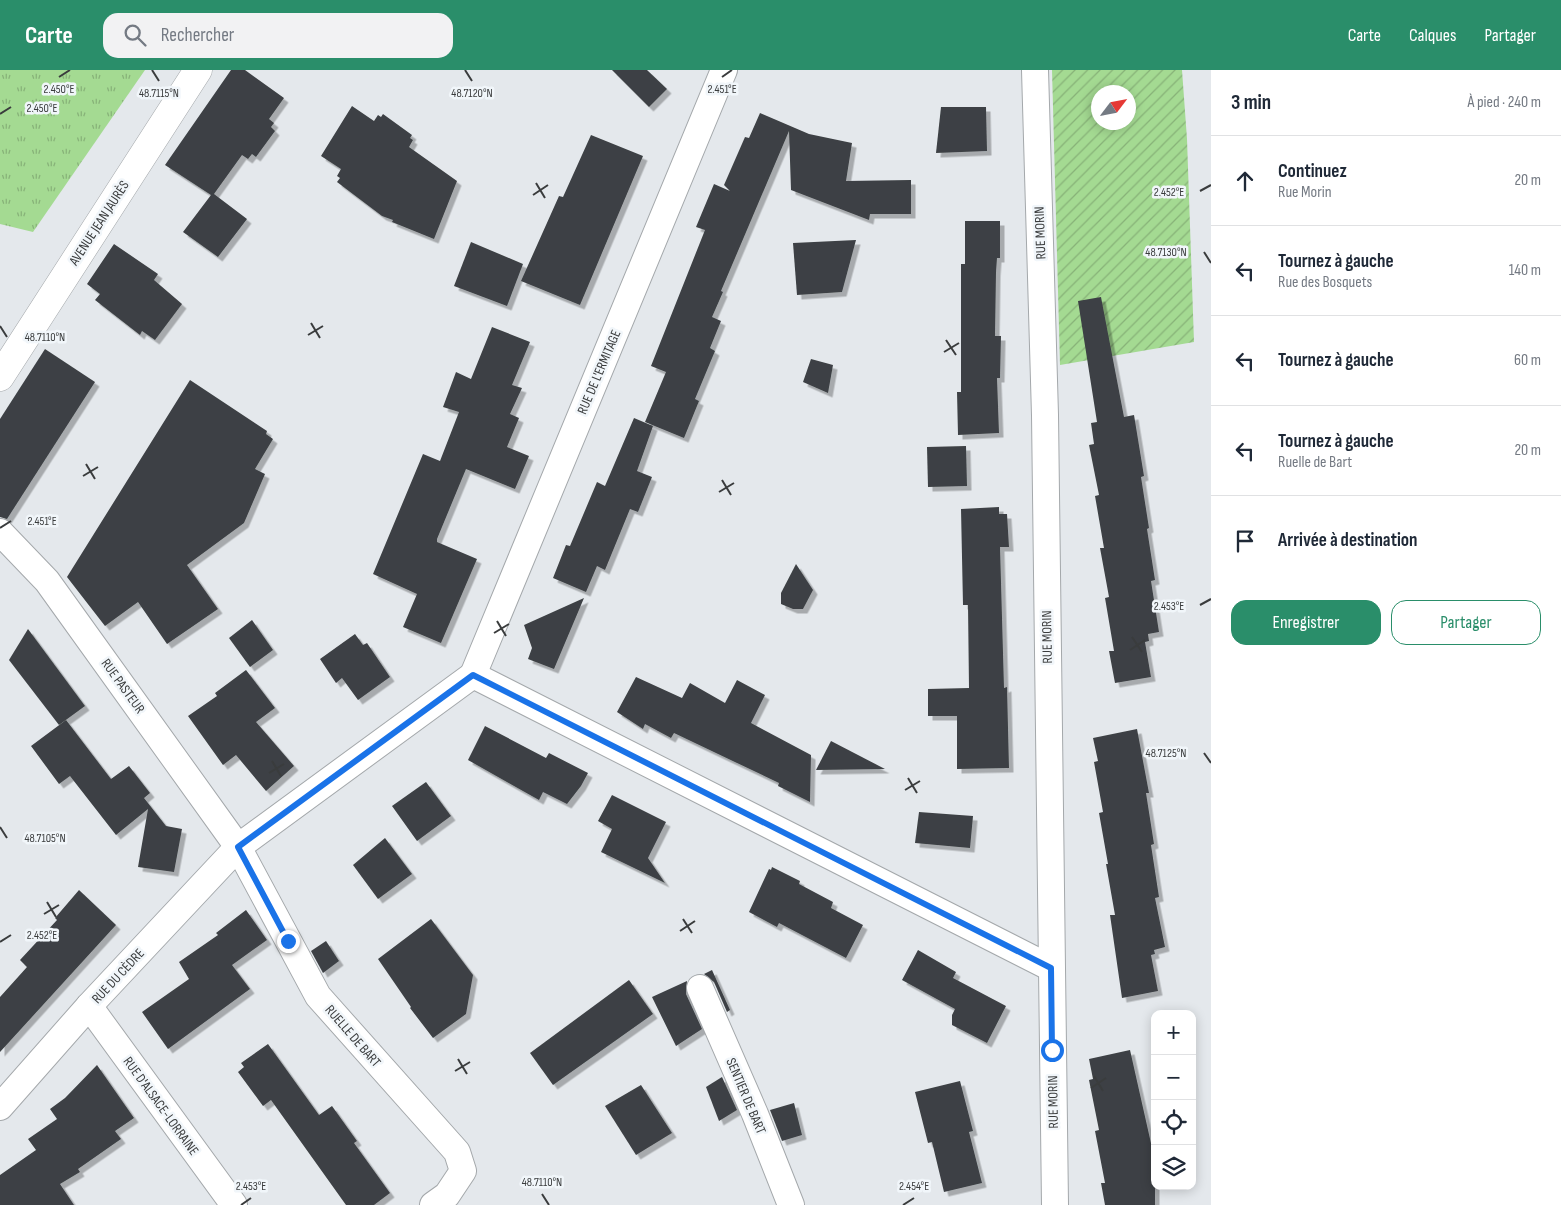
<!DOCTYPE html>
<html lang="fr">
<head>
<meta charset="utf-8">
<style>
  :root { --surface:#fff; --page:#f2f2f3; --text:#1f2937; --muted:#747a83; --line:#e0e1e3; --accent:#2a8e6a }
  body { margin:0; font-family:"Sofia Sans Condensed",sans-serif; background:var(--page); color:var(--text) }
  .controls { position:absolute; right:15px; bottom:15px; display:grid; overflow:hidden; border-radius:10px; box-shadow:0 2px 12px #0003 }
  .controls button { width:45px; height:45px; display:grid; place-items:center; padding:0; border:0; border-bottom:1px solid var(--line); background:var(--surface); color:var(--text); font:25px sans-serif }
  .compass { position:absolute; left:1091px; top:15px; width:45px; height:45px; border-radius:50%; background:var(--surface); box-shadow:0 2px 12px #0003; rotate:58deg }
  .stop { position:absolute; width:15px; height:15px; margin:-11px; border:4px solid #1a73e8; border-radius:50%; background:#fff }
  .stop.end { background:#1a73e8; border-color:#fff; box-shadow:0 1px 5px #0008 }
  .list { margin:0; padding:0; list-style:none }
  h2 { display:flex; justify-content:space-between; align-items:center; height:65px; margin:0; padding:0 20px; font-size:21px }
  h2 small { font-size:16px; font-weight:400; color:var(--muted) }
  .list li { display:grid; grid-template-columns:32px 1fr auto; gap:15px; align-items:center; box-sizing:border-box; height:90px; padding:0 20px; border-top:1px solid var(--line) }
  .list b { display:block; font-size:19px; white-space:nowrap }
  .list p { margin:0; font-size:16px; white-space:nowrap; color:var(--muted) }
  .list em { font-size:16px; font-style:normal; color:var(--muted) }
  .actions { display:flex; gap:10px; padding:15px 20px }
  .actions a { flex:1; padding:11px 0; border:1px solid var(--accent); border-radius:15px; text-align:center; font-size:18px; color:var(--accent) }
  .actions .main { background:var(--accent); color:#fff }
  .icon { flex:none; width:28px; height:28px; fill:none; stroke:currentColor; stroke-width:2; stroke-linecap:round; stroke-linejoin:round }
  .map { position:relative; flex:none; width:1211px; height:1135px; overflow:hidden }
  header { display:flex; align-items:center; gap:30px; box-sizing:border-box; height:70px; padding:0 25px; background:var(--accent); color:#fff }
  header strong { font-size:24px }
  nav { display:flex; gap:28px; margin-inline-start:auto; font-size:18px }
  .search { width:350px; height:45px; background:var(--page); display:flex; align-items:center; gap:12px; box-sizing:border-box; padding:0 18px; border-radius:15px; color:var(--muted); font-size:19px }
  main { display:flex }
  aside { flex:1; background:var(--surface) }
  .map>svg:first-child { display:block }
  .grass { fill:url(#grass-tufts) }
  .garden { fill:url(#garden-furrows); fill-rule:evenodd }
  .building { fill:#3d4144; filter:url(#shadow) }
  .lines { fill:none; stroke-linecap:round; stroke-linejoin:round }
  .street-casing { stroke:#a4a8ab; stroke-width:28 }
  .secondary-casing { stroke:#a4a8ab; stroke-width:29 }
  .street { stroke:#fff; stroke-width:26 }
  .secondary { stroke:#fff; stroke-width:28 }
  .route { stroke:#1a73e8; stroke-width:6 }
  .ticks { fill:none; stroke:#3a3c3d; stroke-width:2 }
  .labels { text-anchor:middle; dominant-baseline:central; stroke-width:5; stroke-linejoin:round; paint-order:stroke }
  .street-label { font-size:14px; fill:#3a3c3d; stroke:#f1f6fa }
  .ticks-label { font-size:12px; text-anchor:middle; fill:#3a3c3d; stroke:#f1f6fa; stroke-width:5; stroke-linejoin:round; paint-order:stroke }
</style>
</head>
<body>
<header>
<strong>Carte</strong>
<div class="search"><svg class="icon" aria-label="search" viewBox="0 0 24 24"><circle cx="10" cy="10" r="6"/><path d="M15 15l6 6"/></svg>Rechercher</div>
<nav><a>Carte</a><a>Calques</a><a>Partager</a></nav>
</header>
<main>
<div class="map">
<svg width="1211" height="1135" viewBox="0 0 1211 1135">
  <defs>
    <pattern id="grass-tufts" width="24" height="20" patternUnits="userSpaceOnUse" patternTransform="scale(1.25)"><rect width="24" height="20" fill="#a4da92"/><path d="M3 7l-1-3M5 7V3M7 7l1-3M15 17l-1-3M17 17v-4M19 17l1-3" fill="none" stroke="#87b278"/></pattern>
    <pattern id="garden-furrows" width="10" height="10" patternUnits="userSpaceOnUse" patternTransform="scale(1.25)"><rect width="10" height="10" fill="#a4da92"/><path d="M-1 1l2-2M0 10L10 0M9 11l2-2" fill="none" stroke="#87b278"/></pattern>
    <filter id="shadow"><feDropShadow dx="4.5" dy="4.5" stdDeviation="0" flood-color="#0004"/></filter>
  </defs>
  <rect width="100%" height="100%" fill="#e4e8ec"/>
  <polygon class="grass" points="0,0 145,0 33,162 0,154"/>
  <path class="garden" d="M1052,0H1182L1187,69L1194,272L1060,295ZM1098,22H1128V52H1098Z"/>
  <g class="building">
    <polygon points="231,0 245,0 284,28 269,49 274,53 271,57 275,61 256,87 252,84 248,89 242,85 214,124 247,149 218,187 183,162 211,125 165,95"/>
    <polygon points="612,0 647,0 667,19 649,37"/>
    <polygon points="352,36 374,51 378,45 381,47 383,44 412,65 410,68 413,70 409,77 457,111 434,169 392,152 393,150 382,146 337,112 340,108 337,106 341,99 321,86"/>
    <polygon points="941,37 986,37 987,81 936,83"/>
    <polygon points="760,43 809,64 852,73 846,111 911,110 911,144 870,144 869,150 791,120 789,61 721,221 723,222 712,247 721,251 710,278 715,281 695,329 699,331 684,368 645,352 666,302 651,296 705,160 696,157 714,114 730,121 724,115 745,67 749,68"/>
    <polygon points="591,65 643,86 580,235 521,211 559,126 563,127"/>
    <polygon points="965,151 1000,151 1000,188 997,188 996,202 995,266 1001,266 1000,308 997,308 999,363 958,365 957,322 961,322 961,194 965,194"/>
    <polygon points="856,170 842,222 797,225 793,173"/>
    <polygon points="471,172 523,194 507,236 454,216"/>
    <polygon points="114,174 158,204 154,210 182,234 155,270 142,261 140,265 95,230 100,224 87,214"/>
    <polygon points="1101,227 1124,347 1134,345 1144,406 1141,407 1149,458 1147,459 1155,510 1151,511 1159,562 1148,564 1149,571 1145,572 1151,607 1115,613 1109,581 1114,581 1105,528 1109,527 1100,478 1104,478 1095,426 1099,425 1089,375 1094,374 1091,353 1097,352 1078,231"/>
    <polygon points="492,257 530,272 512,315 522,318 510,344 519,348 507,377 529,386 515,419 466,399 437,469 437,472 477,489 441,573 403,557 417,524 373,504 423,384 440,391 459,342 443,337 456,302 471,309"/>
    <polygon points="45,279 95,312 7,449 0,447 0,349"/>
    <polygon points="811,289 833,295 828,323 803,312"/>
    <polygon points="190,310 267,361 266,364 273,369 255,399 265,404 244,453 187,495 218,539 167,574 138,532 105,556 67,507"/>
    <polygon points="634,348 653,356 637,401 652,407 638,442 630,439 605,500 597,496 586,522 553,508 566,475 570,476 597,412 605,416"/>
    <polygon points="966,376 967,416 928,417 927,377"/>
    <polygon points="999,437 999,444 1007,444 1009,477 1000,477 1004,618 1007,617 1009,698 957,699 957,646 928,646 928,619 969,618 968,535 963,535 961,439"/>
    <polygon points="796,494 813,520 803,539 793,539 781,534 781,523"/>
    <polygon points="584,528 554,599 528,589 532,578 524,555"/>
    <polygon points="252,550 273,580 250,597 229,568"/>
    <polygon points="28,559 85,636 59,655 9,590"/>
    <polygon points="355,564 363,575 367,573 390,607 358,630 342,608 336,613 320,589"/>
    <polygon points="246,600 275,638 256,652 294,696 266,721 236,685 223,695 188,646 217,626 215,623"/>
    <polygon points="636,607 682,628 690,613 725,633 737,610 765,625 751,653 811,685 810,732 778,716 779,713 674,663 671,668 645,654 643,659 617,642"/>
    <polygon points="66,650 111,709 129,696 150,723 144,728 166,756 182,759 174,802 138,797 148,739 116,765 70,706 59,714 31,676"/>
    <polygon points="485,656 546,688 549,683 588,703 581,716 567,734 543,722 539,730 468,690"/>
    <polygon points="1137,659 1149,723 1146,723 1154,774 1151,775 1159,827 1155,828 1165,877 1154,880 1155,884 1151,885 1158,921 1122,928 1110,845 1115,845 1106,794 1108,794 1099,743 1103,742 1094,692 1098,691 1093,668"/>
    <polygon points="831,671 885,699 816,700"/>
    <polygon points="426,712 451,746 417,771 392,736"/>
    <polygon points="612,725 666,752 648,788 665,813 601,782 612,759 598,751"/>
    <polygon points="919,742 973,746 970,778 915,773"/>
    <polygon points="385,768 412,804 378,829 353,795"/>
    <polygon points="772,797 800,811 799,814 833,832 831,838 863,855 846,888 779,853 777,857 749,842 769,799 771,800"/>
    <polygon points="79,820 116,855 0,982 0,927 27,897 20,890 57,850 55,848"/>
    <polygon points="246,840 267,870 232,895 250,919 168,979 142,942 189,909 179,892 218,865 216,863"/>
    <polygon points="431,849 473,905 466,944 433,968 410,938 411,937 378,889"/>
    <polygon points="326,871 339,891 323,903 311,881"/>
    <polygon points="918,880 956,902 953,908 1006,936 987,973 952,955 952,945 955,939 902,910"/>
    <polygon points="712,900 730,940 727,942 714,912 704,904"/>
    <polygon points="629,910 653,944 553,1015 530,983"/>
    <polygon points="687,911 686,924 702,959 676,976 652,927"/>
    <polygon points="268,974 319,1045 332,1036 357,1071 354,1073 390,1123 374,1135 346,1135 271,1030 263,1036 238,1002 244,997 241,993"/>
    <polygon points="1130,980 1155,1091 1155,1135 1105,1135 1101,1113 1105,1113 1095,1061 1099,1060 1089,1010 1093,1009 1089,989"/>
    <polygon points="97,995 134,1048 115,1061 121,1069 78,1099 80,1102 60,1114 74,1135 0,1135 0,1105 36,1080 28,1069 57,1049 50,1039 65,1028"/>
    <polygon points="722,1007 737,1040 719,1051 706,1017"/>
    <polygon points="960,1011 973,1061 969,1062 982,1113 944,1122 932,1072 928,1073 915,1022"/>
    <polygon points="641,1015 672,1063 636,1085 605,1036"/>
    <polygon points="794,1033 802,1065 782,1071 770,1040"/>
  </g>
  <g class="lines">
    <g class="street-casing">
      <g id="street">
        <polyline points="1035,0 1045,345 1055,1135"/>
        <polyline points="0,462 47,511 238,777 318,926 457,1082 463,1101 447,1125 433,1135"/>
        <polyline points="473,605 724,0"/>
        <polyline points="473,605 1051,898"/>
        <polyline points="700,918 755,1044 791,1135"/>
        <polyline points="89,936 234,1135"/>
        <polyline points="0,1037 89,936 238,777 473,605"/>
      </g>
    </g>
    <g class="secondary-casing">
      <polyline id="secondary" points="0,307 198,0"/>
    </g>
    <use href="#street" class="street"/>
    <use href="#secondary" class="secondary"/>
  </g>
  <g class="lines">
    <polyline class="route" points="288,871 238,777 473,605 1051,898 1052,980"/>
  </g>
  <path class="ticks" d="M152,0L159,11M465,0L472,11M59,7L70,0M722,7L732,0M0,44L11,37M536,113L545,128M1200,121L1211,115M533,125L548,115M1204,182L1211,193M311,253L320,268M0,256L7,267M308,265L323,256M946,270L956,285M944,282L959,273M86,394L95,409M83,406L98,397M722,410L731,425M719,422L734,413M0,458L11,451M1200,535L1211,529M497,551L506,566M494,563L509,554M1132,567L1142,582M1130,580L1145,570M1204,683L1211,693M272,691L281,706M269,703L284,694M908,708L917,723M905,720L920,711M0,757L7,768M47,832L56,847M44,844L59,835M683,849L692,863M680,861L695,851M0,872L11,865M458,989L467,1004M455,1001L470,992M1094,1006L1103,1021M1091,1018L1106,1008M542,1124L549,1135M241,1135L251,1128M903,1135L914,1128"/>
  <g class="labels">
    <g class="street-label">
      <text transform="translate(99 153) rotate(-57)">AVENUE JEAN JAURÈS</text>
      <text transform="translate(1040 163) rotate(-92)">RUE MORIN</text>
      <text transform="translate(599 302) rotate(-67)">RUE DE L'ERMITAGE</text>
      <text transform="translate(1047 567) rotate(-91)">RUE MORIN</text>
      <text transform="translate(123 616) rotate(54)">RUE PASTEUR</text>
      <text transform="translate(118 906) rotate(-47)">RUE DU CÈDRE</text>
      <text transform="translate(353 966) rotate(49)">RUELLE DE BART</text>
      <text transform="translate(746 1026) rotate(67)">SENTIER DE BART</text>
      <text transform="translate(1053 1032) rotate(-91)">RUE MORIN</text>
      <text transform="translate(161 1036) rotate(54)">RUE D'ALSACE-LORRAINE</text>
    </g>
  </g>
  <g class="ticks-label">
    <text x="59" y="23">2.450°E</text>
    <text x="722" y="23">2.451°E</text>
    <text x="159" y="27">48.7115°N</text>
    <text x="472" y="27">48.7120°N</text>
    <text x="42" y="42">2.450°E</text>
    <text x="1169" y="126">2.452°E</text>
    <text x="1166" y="186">48.7130°N</text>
    <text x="45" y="271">48.7110°N</text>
    <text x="42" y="455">2.451°E</text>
    <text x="1169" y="540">2.453°E</text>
    <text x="1166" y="687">48.7125°N</text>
    <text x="45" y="772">48.7105°N</text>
    <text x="42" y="869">2.452°E</text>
    <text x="542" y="1116">48.7110°N</text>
    <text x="251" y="1120">2.453°E</text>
    <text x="914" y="1120">2.454°E</text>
  </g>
</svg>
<div class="controls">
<button>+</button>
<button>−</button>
<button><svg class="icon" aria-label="locate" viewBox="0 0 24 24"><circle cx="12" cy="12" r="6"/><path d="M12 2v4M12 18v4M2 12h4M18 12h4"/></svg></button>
<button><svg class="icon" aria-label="layers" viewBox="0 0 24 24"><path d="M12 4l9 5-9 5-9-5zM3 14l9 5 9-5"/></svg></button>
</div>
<svg class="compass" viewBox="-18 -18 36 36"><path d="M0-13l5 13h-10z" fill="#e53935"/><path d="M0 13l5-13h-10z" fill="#747a83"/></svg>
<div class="stop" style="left:1052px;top:980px"></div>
<div class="stop end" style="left:288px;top:871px"></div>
</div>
<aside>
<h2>3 min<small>À pied · 240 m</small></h2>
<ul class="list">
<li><svg class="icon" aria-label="ahead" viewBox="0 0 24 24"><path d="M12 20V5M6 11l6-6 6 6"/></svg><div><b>Continuez</b><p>Rue Morin</p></div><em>20 m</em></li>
<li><svg class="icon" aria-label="left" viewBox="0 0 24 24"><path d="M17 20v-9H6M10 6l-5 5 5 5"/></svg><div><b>Tournez à gauche</b><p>Rue des Bosquets</p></div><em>140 m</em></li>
<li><svg class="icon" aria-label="left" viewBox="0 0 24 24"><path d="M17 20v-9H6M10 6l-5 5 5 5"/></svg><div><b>Tournez à gauche</b></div><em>60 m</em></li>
<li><svg class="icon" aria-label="left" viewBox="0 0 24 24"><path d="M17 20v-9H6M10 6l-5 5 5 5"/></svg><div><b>Tournez à gauche</b><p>Ruelle de Bart</p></div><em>20 m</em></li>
<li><svg class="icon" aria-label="arrive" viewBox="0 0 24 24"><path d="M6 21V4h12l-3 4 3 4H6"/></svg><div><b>Arrivée à destination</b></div></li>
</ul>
<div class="actions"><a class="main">Enregistrer</a><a>Partager</a></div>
</aside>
</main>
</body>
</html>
